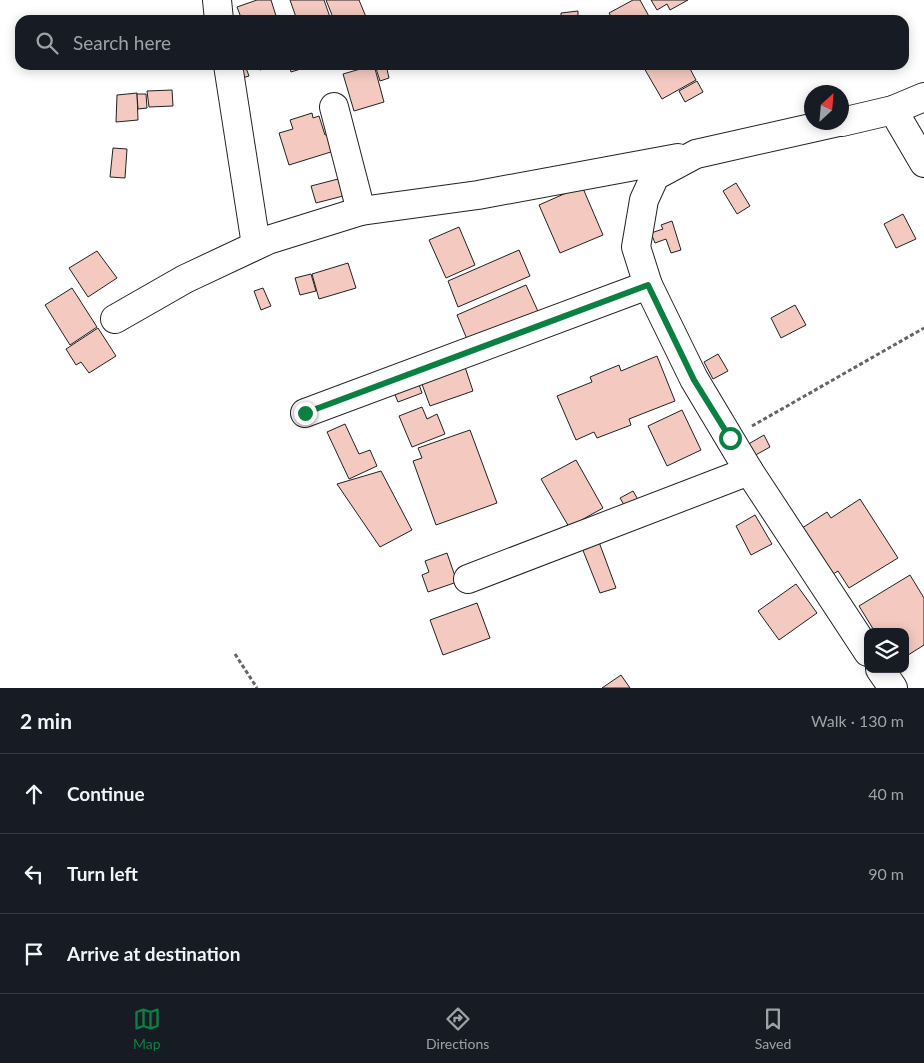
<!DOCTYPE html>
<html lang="en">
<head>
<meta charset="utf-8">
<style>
  :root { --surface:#171b24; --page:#242831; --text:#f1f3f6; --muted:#9ea1a6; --line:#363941; --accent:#0b8043 }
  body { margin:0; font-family:Lato,sans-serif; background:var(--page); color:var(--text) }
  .controls { position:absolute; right:15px; bottom:15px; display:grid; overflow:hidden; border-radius:10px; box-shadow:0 2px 12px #0003 }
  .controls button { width:45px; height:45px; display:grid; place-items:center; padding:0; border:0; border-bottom:1px solid var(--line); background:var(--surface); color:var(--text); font:25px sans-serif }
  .compass { position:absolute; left:804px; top:85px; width:45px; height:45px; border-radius:50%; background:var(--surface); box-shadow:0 2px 12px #0003; rotate:26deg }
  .stop { position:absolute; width:15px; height:15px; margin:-11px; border:4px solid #0b8043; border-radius:50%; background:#fff }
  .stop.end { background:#0b8043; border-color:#fff; box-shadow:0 1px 5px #0008 }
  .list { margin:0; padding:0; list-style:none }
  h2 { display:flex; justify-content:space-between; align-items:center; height:65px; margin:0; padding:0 20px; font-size:21px }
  h2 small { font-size:16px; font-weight:400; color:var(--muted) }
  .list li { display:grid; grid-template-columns:32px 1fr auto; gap:15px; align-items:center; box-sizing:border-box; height:80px; padding:0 20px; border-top:1px solid var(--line) }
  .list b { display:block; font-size:19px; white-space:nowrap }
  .list em { font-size:16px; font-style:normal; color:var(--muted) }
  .icon { flex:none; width:28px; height:28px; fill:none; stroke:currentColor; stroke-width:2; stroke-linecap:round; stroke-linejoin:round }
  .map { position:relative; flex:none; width:924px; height:688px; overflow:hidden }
  .search { position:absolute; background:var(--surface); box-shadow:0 2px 12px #0003; left:15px; right:15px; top:15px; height:55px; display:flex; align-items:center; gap:12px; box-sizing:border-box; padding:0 18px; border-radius:15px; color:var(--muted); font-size:19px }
  .sheet { height:305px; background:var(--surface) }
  nav { display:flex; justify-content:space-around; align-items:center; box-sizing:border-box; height:70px; border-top:1px solid var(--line); background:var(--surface); font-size:14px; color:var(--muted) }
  nav a { display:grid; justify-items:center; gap:2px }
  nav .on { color:var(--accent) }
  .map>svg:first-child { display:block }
  .building { fill:#f3c9c0; stroke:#222 }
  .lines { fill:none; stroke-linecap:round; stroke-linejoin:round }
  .minor-casing { stroke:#222; stroke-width:30 }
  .path { stroke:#646464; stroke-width:3; stroke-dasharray:4 2.5; stroke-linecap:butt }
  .minor { stroke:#fff; stroke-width:28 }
  .route { stroke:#0b8043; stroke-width:6 }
</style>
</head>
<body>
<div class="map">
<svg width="924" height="688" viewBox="0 0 924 688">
  <rect width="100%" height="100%" fill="#fff"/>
  <g class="building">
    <polygon points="257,0 271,0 277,19 242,20 237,7"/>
    <polygon points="290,0 324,0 331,20 297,20"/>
    <polygon points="326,0 359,0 366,17 358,20 334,20"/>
    <polygon points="633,0 640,0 651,20 613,20 609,13"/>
    <polygon points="651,0 688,0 670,10 667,4 657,10"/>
    <polygon points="578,11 578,20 561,20 561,13"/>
    <polygon points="234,65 245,65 249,76 239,79"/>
    <polygon points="258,65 275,65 260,70"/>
    <polygon points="289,65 306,65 307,67 291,72"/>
    <polygon points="374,65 384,102 354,111 343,74"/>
    <polygon points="375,65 386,65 389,78 380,81"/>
    <polygon points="649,65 688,65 696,80 662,99 644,68"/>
    <polygon points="697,81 703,92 685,102 679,91"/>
    <polygon points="172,90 173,106 149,107 147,91"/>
    <polygon points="137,93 138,120 116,122 117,95"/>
    <polygon points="137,94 146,94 147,108 138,109"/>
    <polygon points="312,113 313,118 319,116 325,135 328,134 334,151 289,165 279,133 293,129 290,120"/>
    <polygon points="113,148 127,149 125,178 110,177"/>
    <polygon points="338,179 343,196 316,203 311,186"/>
    <polygon points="736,183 750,206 737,214 723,191"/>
    <polygon points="582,186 603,235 560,253 539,205"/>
    <polygon points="903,214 916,239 896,248 884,224"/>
    <polygon points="672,221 681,250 671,253 666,239 655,243 651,233 663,229 661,225"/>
    <polygon points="459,227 475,265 446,278 429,240"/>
    <polygon points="519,250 530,276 458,307 448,281"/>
    <polygon points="97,251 117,278 88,297 69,268"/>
    <polygon points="348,263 356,288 319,299 312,274"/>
    <polygon points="311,274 316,291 300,295 295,278"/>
    <polygon points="526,285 541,318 471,349 457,315"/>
    <polygon points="72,288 97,327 70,345 45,305"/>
    <polygon points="263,288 271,306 261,310 254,291"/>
    <polygon points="795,305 806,325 781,338 771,318"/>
    <polygon points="98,328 116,356 89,373 81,362 76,365 66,349"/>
    <polygon points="718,354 728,371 713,379 704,362"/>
    <polygon points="657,356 675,401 629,419 631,425 597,438 594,432 576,440 557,396 592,382 590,377 619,365 621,371"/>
    <polygon points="463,361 473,391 430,406 419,376"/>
    <polygon points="416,376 422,393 398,402 391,385"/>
    <polygon points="422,407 427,419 437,414 445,434 412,447 399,416"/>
    <polygon points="682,410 701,450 667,466 648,426"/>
    <polygon points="345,424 359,454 370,450 377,466 349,479 327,432"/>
    <polygon points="470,430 497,503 436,525 413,461 422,458 418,448"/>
    <polygon points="764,435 770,447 752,457 745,446"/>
    <polygon points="576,460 603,508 569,527 541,479"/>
    <polygon points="381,471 412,530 380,547 337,484"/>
    <polygon points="633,491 643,508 630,515 620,498"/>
    <polygon points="860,499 898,558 849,588 838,571 825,579 796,532 827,512 831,518"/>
    <polygon points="755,515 772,544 751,555 736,526"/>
    <polygon points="599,542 616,588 600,593 582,548"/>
    <polygon points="447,553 457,582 428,592 422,575 429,572 425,561"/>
    <polygon points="910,575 924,598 924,645 905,657 905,632 875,632 859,606"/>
    <polygon points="796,584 817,613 779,640 758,611"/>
    <polygon points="477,603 490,638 443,655 430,620"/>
    <polygon points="621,675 630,688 602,688"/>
  </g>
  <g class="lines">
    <g class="minor-casing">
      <g id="minor">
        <polyline points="217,0 219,20"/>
        <polyline points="228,65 256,245"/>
        <polyline points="334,107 361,211"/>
        <polyline points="893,110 924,163"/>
        <polyline points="838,122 696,154 655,176 644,200 636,247 648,285 694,379 749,471 868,652"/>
        <polyline points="842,122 893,110 924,97"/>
        <polyline points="115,319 185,279 268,240 361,211 478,195 678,158"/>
        <polyline points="305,413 648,285"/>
        <polyline points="468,579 749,471"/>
        <polyline points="880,669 893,688"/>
      </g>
    </g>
    <g class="path">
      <polyline points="752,426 924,328"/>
      <polyline points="235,654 257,688"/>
    </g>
    <use href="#minor" class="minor"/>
  </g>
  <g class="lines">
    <polyline class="route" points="305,413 648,285 694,380 730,438"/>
  </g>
</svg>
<div class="controls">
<button><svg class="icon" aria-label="layers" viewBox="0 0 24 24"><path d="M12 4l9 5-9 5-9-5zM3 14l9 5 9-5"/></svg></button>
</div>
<svg class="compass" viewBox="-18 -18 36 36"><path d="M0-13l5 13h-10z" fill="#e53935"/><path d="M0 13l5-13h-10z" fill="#9ea1a6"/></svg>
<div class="stop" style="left:730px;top:438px"></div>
<div class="stop end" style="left:305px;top:413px"></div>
<div class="search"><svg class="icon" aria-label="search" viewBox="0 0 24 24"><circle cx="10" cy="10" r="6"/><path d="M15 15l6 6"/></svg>Search here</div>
</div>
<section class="sheet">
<h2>2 min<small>Walk · 130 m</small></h2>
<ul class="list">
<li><svg class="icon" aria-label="ahead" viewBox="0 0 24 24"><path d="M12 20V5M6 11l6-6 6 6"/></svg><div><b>Continue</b></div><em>40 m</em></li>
<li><svg class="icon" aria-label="left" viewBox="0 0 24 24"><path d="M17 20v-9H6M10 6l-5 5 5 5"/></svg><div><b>Turn left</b></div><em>90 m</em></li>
<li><svg class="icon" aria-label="arrive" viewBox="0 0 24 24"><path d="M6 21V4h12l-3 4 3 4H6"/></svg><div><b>Arrive at destination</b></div></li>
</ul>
</section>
<nav>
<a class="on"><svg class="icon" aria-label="map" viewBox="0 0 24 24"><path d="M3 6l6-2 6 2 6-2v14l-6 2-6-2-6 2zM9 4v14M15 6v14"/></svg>Map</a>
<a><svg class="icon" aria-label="directions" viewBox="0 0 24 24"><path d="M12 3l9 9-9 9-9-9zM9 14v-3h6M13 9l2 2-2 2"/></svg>Directions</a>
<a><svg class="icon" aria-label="saved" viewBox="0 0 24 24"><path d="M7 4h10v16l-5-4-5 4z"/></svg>Saved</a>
</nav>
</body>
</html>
